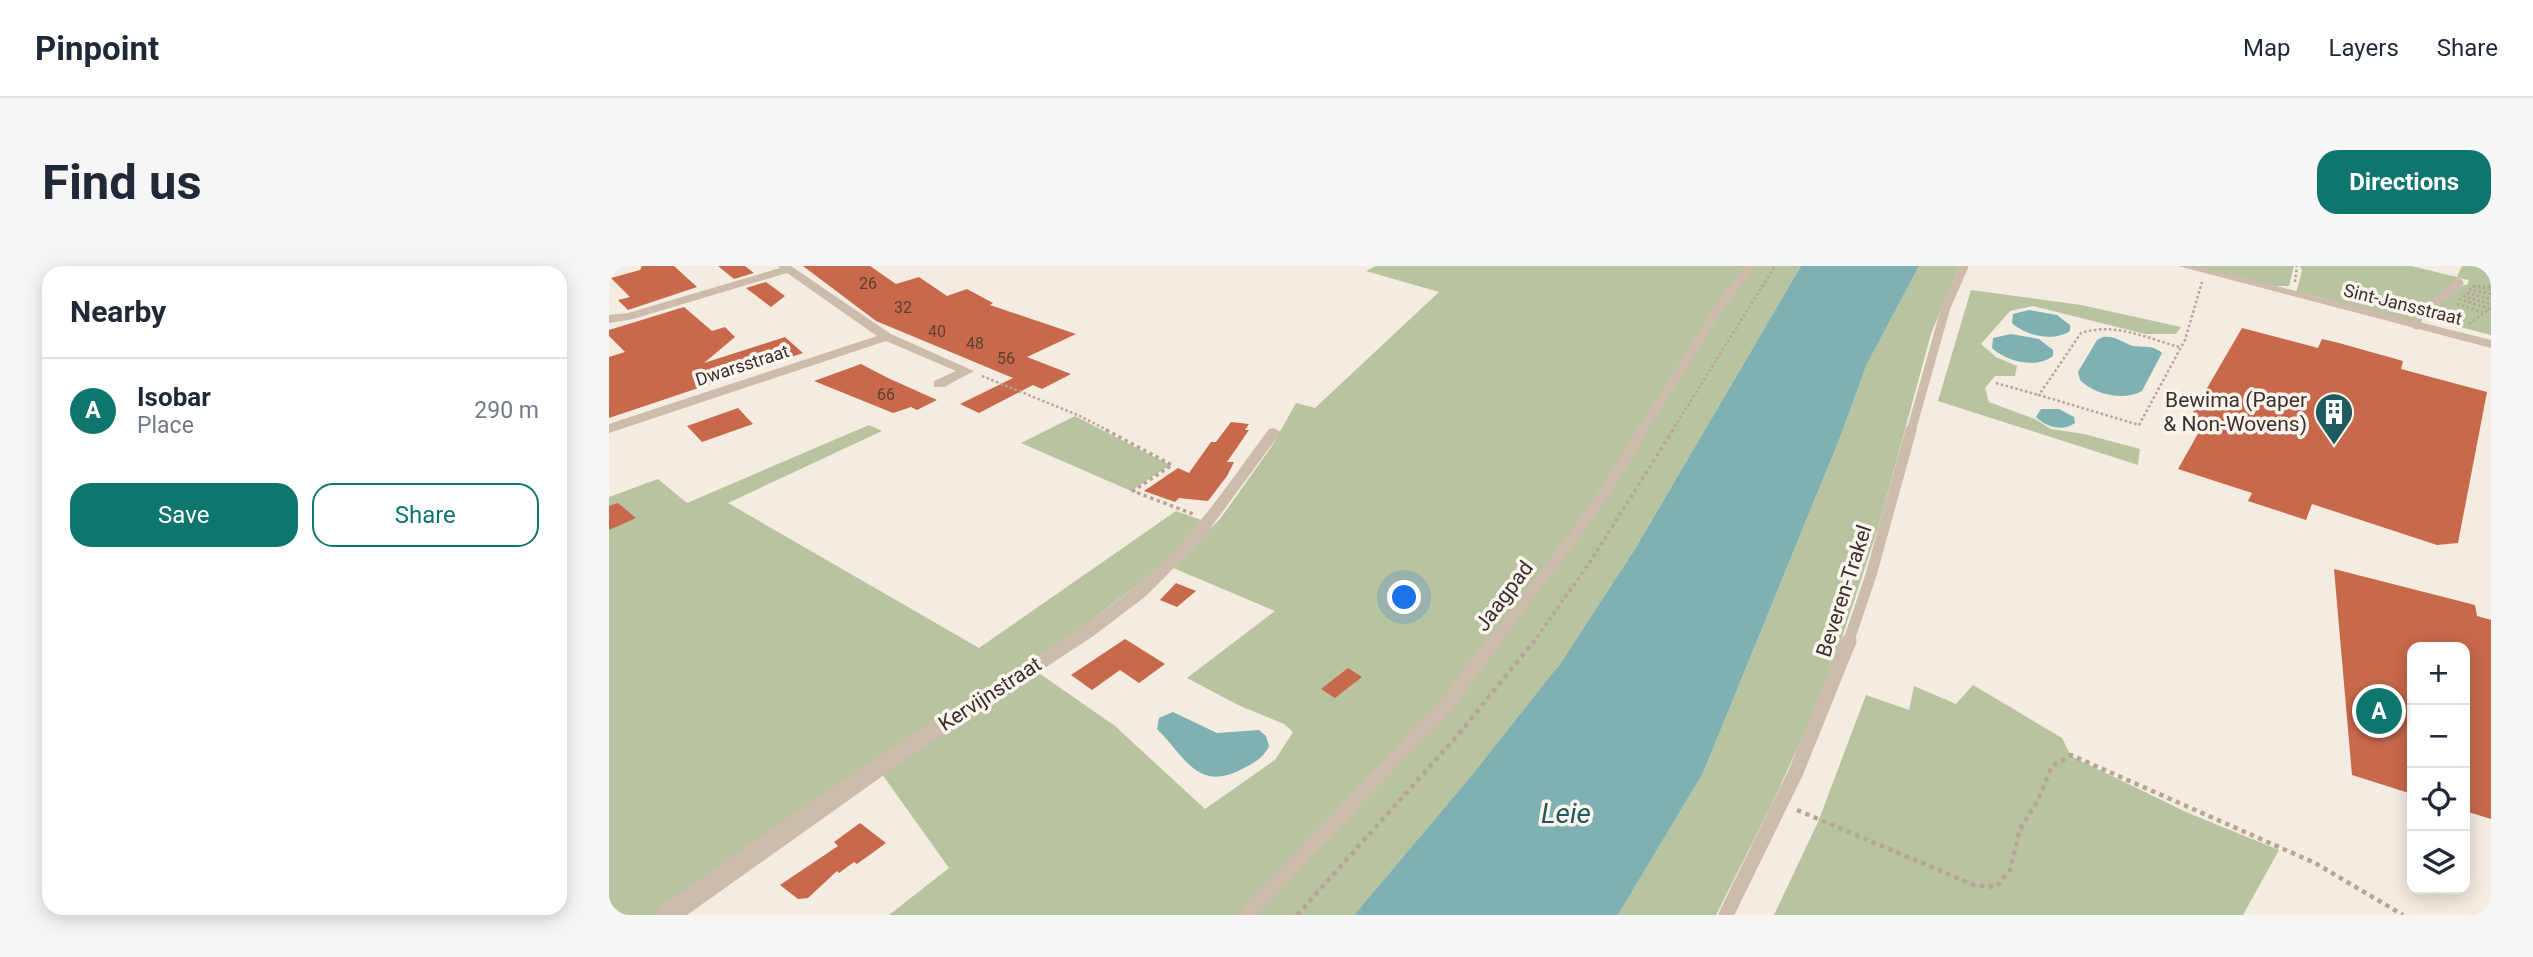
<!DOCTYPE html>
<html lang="en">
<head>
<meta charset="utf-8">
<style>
  :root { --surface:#fff; --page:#f6f6f7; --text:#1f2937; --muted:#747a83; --line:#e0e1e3; --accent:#0f766e }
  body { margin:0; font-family:Roboto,sans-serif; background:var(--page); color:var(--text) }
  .controls { position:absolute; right:21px; bottom:21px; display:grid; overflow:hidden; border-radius:14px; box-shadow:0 4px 18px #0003 }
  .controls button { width:63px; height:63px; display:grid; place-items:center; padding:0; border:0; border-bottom:2px solid var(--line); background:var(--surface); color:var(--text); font:35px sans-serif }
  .you { position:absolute; left:796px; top:332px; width:24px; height:24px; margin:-18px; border:5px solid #fff; border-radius:50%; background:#1a73e8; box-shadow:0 0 0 10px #1a73e833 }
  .badge { display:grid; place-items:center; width:46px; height:46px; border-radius:50%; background:var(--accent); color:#fff; font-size:23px; font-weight:700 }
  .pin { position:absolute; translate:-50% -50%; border:4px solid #fff; box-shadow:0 2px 7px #0006 }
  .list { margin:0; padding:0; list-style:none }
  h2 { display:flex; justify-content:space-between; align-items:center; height:91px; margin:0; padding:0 28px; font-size:30px }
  h2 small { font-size:23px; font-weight:400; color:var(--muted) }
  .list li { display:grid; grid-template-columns:46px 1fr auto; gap:21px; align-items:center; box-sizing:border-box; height:105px; padding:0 28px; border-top:2px solid var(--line) }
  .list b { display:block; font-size:26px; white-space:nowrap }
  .list p { margin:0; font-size:23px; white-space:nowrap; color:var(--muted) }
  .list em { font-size:23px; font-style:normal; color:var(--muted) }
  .actions { display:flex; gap:14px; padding:21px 28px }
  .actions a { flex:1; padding:16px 0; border:2px solid var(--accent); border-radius:21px; text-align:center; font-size:24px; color:var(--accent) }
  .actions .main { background:var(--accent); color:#fff }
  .icon { flex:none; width:38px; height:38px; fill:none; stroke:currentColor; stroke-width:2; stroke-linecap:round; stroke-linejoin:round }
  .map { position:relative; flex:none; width:1882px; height:649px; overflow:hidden; border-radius:21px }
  header { display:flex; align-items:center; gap:42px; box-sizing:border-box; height:98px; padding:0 35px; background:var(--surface); border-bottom:2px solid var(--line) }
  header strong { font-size:33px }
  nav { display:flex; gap:38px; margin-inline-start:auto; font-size:24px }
  .intro { display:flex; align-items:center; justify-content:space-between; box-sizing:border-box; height:168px; padding:0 42px }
  h1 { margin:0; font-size:49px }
  .button { padding:18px 32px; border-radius:21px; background:var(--accent); color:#fff; font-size:24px; font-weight:700 }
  main { display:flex; gap:42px; padding:0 42px }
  aside { flex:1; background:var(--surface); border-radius:21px; box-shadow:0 4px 18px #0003 }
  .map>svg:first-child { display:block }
  .green { fill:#b8c4a0 }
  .water { fill:#7fb0b2 }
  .building { fill:#c8694b }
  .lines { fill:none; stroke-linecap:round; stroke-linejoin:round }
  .path-far2 { stroke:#b9a596; stroke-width:2.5; stroke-dasharray:2.5 2.5; stroke-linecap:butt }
  .path-far1 { stroke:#b9a596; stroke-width:3.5; stroke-dasharray:3.5 3.5; stroke-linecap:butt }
  .path { stroke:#b9a596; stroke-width:4.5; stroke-dasharray:4.5 4.5; stroke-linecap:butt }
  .lane-far2 { stroke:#cdbbac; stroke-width:9 }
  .lane-far1 { stroke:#cdbbac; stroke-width:11 }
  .lane { stroke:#cdbbac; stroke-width:15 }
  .street { fill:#cdbbac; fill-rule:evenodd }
  .labels { text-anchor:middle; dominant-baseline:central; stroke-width:7; stroke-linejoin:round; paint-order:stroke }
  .far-number-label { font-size:16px; fill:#5e3e33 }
  .far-street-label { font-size:18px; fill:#3b302b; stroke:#fbf5ee }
  .poi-label { font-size:21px; fill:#3b302b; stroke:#fbf5ee; text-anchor:end }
  .street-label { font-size:21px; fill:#3b302b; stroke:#fbf5ee }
  .near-water-label { font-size:28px; font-style:italic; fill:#1f5a5e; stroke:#fbf5ee }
</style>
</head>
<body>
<header>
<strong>Pinpoint</strong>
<nav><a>Map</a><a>Layers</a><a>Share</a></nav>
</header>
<div class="intro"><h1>Find us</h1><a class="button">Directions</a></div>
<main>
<aside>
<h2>Nearby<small></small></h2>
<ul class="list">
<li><span class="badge">A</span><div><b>Isobar</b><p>Place</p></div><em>290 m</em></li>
</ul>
<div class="actions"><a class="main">Save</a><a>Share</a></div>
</aside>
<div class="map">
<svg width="1882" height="649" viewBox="0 0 1882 649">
  <rect width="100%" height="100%" fill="#f4ebe1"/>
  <g class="green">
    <polygon points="767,0 1192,0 1026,283 951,398 898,468 745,649 280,649 340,602 270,504 427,405 506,460 596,543 666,494 684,466 675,458 629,439 578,412 666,345 562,301 611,253 663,180 687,137 706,142 830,26 757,5"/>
    <polygon points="1310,0 1350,0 1322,68 1270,259 1218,417 1164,536 1107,649 1009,649 1094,507 1232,169 1257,100"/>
    <polygon points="1582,0 1685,0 1680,20 1663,20"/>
    <polygon points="1691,0 1802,0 1848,11 1853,0 1882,0 1882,69 1812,51 1855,19 1858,19 1860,14 1849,12 1804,56 1687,27 1693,5"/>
    <polygon points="1362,24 1472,39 1572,61 1567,68 1536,68 1424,40 1401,45 1372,78 1387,91 1408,100 1406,110 1386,110 1376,122 1380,136 1426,153 1442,163 1475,168 1531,183 1529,199 1329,135"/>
    <polygon points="466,150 561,199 522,225 412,177"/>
    <polygon points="260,159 273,165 119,237 370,382 567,245 595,255 550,302 428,396 49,649 0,649 0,231 49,213 78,237"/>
    <polygon points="1364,419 1453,472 1462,490 1577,546 1670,584 1634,649 1165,649 1209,556 1257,429 1300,444 1305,420 1347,438"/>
  </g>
  <g class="water">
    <polygon points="1192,0 1310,0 1257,100 1232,169 1094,507 1009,649 745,649 864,508 951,398 1026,283"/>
    <path d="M1420,44L1448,49L1461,59V65C1445,76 1417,70 1403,57L1404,48Z"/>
    <path d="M1402,68L1430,73L1444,84V90C1427,103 1398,96 1383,82L1384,72Z"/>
    <path d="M1494,71C1506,70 1511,75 1521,79C1531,83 1542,77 1553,87L1533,125C1515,135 1486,129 1471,114L1469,106L1488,74Z"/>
    <path d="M1432,143H1450L1465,151L1466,157C1454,166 1437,161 1427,151Z"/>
    <path d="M564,446L608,467L650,464L657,470L660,480C655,492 643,498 631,504C588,526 575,489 548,463L550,452Z"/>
  </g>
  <g class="building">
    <polygon points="33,0 65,0 88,21 19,44 9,34 21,31 2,12 31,4"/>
    <polygon points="109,0 136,0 145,7 125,13"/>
    <polygon points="194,0 261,0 287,18 310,11 338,30 358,23 384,37 381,39 467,68 418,91 462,108 433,123 424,119 370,147 351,138 404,112 267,55"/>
    <polygon points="157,16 176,30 162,41 137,22"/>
    <polygon points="75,41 103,65 116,61 126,71 95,97 176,71 194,87 0,152 0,91 16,86 0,70 0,64"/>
    <polygon points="1633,62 1709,82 1713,73 1730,77 1794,95 1792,103 1878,126 1849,277 1828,279 1703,238 1697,254 1639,235 1643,227 1569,203 1595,157 1580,153"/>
    <polygon points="252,98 279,112 328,134 308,144 302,141 284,147 205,115"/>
    <polygon points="129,142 144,158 93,176 78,160"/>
    <polygon points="622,156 640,158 636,164 640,164 618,196 625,196 618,210 599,235 570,232 566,236 535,225 569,202 580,207 602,176 607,176"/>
    <polygon points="9,237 27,252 0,264 0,240"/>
    <polygon points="1725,303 1866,339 1868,350 1882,354 1882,553 1856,545 1856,381 1803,381 1803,528 1743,509"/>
    <polygon points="567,317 587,325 568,341 551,334"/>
    <polygon points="516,373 556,398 530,417 511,404 483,424 462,409"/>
    <polygon points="739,402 753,411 726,432 712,423"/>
    <polygon points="251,557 277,577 248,598 245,596 230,607 228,605 199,632 189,633 171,619 229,580 225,576"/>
  </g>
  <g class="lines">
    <g class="path-far2">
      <polyline points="1686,16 1688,0"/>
      <polyline points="1864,20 1882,21"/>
      <polyline points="1864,20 1882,24"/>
      <polyline points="1860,23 1882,28"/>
      <polyline points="1858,27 1882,33"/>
      <polyline points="1854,30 1882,38"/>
      <polyline points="1850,33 1881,43"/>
      <polyline points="1848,38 1876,47"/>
      <polyline points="1835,46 1853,55"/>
      <polyline points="1860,58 1882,42"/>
      <path d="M1570,81C1538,72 1505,56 1472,67L1430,129L1530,159L1576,74L1593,16"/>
      <polyline points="373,110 471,150 500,165"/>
      <polyline points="1387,117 1430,129"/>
      <polyline points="1063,165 1166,0"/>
    </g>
    <g class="path-far1">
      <polyline points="497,164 563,199 524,225 584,248"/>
      <polyline points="924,377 981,296 1064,164"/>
    </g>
    <g class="path">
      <polyline points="1188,544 1365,619 1387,621 1401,604 1411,563 1429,534 1443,500 1462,489 1706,597 1794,649"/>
      <polyline points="688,649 849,469 925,375"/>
    </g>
    <g class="lane-far2">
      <polyline points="1807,59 1809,51 1850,17"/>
      <polyline points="1033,165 1111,40 1141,0"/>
      <polyline points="1302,165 1337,41 1355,0"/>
    </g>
    <g class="lane-far1">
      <polyline points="884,377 985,243 1034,164"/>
      <polyline points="1239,377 1262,309 1302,164"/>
    </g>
    <g class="lane">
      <polyline points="637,649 839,437 885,375"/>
      <polyline points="1117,649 1187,506 1240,375"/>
    </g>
    <g class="street">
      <polygon points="169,0 182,0 282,68 365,105 335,121 325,121 325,115 347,105 277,75 0,167 0,158 268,70 178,7 24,53 0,57 0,49 19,47 171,2"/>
      <polygon points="1569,0 1588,0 1882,74 1882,82"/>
      <path d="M665,162L672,166L592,275L537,330L483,371L306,487L78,649H47L51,641C142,577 233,513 327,453C403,404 484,361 550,299C593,259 625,210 660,163Z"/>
    </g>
  </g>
  <defs>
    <g id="building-pin" transform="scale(2.0125)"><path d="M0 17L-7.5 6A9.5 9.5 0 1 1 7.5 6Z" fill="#1f5a5e" stroke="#fbf5ee"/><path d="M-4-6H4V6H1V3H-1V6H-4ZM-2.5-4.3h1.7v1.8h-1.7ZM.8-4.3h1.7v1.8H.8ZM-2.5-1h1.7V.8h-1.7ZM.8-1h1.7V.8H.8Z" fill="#fff"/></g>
  </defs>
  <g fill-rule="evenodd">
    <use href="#building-pin" x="1725" y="146"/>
  </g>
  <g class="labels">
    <g class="far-number-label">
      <text x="259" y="17">26</text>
      <text x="294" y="41">32</text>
      <text x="328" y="65">40</text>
      <text x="366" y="77">48</text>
      <text x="397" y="92">56</text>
      <text x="277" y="128">66</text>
    </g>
    <g class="far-street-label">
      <text transform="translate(1794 38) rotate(14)">Sint-Jansstraat</text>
      <text transform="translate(133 99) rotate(-18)">Dwarsstraat</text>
    </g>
    <g class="poi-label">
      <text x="1698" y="134">Bewima (Paper<tspan x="1698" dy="24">&amp; Non-Wovens)</tspan></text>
    </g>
    <g class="street-label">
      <text transform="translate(1235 325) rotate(-72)">Beveren-Trakel</text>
      <text transform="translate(895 330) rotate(-53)">Jaagpad</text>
      <text transform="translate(381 428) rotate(-33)">Kervijnstraat</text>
    </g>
    <g class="near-water-label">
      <text x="957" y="547">Leie</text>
    </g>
  </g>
</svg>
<div class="controls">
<button>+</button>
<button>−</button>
<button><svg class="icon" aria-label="locate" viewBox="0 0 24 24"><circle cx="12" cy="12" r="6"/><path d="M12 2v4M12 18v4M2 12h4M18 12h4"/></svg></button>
<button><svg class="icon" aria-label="layers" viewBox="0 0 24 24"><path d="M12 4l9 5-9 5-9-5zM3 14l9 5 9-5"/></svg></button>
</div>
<div class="you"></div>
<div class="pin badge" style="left:1770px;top:445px">A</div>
</div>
</main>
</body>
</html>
